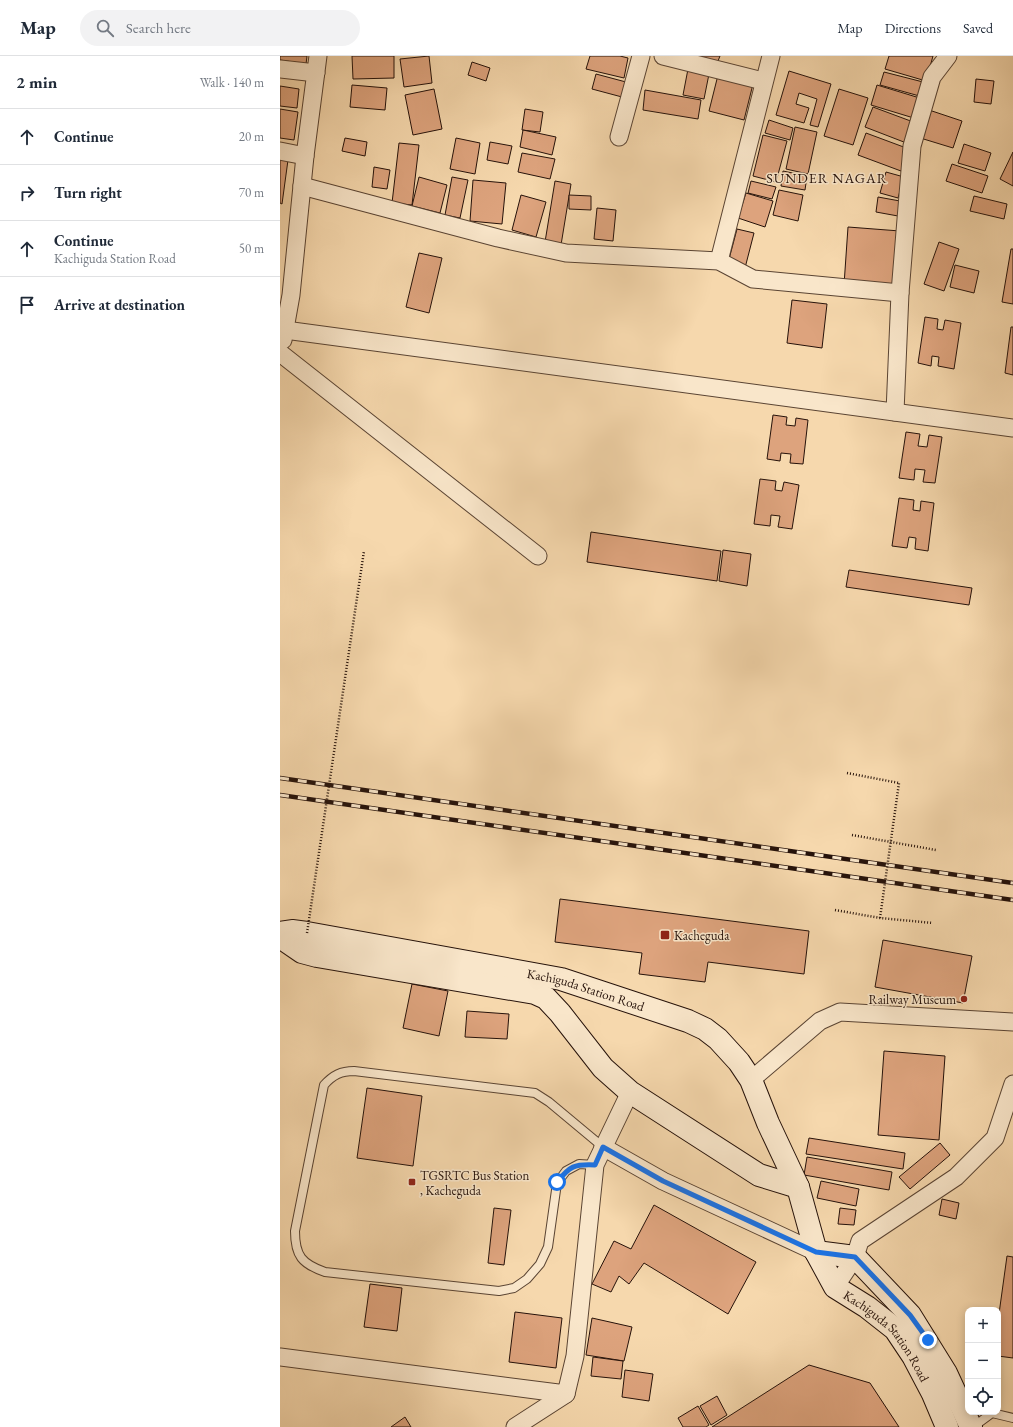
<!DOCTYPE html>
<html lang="en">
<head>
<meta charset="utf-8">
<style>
  :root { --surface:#fff; --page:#f2f2f3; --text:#1f2937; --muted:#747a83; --line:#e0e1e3 }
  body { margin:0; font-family:"EB Garamond",serif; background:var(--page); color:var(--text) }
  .controls { position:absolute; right:12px; bottom:12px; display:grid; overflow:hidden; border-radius:8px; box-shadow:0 2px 10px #0003 }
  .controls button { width:36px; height:36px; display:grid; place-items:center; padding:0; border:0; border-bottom:1px solid var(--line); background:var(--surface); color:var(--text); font:20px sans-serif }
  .stop { position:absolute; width:12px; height:12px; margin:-9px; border:3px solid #1a73e8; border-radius:50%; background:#fff }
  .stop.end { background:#1a73e8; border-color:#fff; box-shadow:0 1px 4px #0008 }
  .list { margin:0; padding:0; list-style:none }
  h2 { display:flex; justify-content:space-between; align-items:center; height:52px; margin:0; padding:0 16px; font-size:17px }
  h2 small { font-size:13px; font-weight:400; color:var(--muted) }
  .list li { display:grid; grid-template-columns:26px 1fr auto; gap:12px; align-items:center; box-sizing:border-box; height:56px; padding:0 16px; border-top:1px solid var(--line) }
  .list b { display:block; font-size:15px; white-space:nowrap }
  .list p { margin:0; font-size:13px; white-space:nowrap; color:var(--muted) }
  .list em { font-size:13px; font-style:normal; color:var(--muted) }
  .icon { flex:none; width:22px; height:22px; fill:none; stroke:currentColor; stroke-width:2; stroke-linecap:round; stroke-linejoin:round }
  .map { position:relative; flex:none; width:733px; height:1371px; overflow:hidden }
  header { display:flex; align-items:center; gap:24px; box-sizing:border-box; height:56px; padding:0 20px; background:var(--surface); border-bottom:1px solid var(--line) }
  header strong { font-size:19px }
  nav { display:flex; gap:22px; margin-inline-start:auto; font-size:14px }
  .search { width:280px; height:36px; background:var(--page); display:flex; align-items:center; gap:10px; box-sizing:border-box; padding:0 14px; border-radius:22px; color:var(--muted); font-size:15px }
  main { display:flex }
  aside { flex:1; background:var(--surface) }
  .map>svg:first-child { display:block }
  .building { fill:#dda37d; stroke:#26120a }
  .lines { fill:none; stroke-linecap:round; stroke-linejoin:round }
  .service-casing { stroke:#5a4433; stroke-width:10 }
  .minor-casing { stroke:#5a4433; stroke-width:19 }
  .secondary-casing { stroke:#26120a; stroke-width:24 }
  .path { stroke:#26120a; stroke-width:2.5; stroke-dasharray:1 2; stroke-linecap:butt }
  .service { stroke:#f9e6ca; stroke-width:8 }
  .minor { stroke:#f9e6ca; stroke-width:17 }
  .secondary { stroke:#f9e6ca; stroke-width:22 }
  .rail-casing { stroke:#26120a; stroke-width:4.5 }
  .rail { stroke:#f9e6ca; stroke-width:3; stroke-dasharray:9; stroke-linecap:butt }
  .path-bridge { stroke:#26120a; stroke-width:2.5; stroke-dasharray:1 2; stroke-linecap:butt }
  .route { stroke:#1a73e8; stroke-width:5 }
  .poi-dot { fill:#8f2418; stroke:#f9e6ca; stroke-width:1.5 }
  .labels { text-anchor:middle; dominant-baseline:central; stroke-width:3; stroke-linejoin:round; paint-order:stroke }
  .poi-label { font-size:13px; fill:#26120a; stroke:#f9e6ca; text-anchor:start }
  .street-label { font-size:13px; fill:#26120a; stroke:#f9e6ca }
  .neighbourhood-label { font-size:14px; letter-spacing:1px; fill:#26120a; stroke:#f9e6ca }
</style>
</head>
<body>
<header>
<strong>Map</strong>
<div class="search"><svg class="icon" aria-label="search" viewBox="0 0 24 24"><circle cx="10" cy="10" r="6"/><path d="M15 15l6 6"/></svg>Search here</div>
<nav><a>Map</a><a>Directions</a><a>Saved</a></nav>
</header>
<main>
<aside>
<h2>2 min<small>Walk · 140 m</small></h2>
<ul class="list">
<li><svg class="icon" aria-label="ahead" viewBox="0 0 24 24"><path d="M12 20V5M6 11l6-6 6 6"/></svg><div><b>Continue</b></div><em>20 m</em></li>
<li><svg class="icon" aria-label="right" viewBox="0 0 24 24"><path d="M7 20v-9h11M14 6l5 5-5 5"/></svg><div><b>Turn right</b></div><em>70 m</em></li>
<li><svg class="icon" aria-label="ahead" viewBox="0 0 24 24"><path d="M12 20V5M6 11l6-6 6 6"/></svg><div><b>Continue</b><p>Kachiguda Station Road</p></div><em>50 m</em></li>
<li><svg class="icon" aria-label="arrive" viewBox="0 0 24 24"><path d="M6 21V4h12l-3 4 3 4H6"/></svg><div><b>Arrive at destination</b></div></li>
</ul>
</aside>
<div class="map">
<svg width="733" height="1371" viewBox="0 0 733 1371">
  <rect width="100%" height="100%" fill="#f6d8ad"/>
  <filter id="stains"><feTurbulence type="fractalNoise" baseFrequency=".005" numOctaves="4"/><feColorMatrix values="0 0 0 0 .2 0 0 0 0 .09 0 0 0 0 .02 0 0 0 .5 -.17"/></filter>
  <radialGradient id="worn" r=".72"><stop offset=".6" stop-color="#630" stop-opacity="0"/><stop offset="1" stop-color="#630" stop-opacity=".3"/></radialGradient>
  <g class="building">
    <polygon points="0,0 27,0 26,8 0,4"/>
    <polygon points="72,0 114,0 114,22 73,23"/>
    <polygon points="149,0 152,27 124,31 120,3"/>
    <polygon points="310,0 340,0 348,2 344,22 306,13"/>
    <polygon points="411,0 440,0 436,10"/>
    <polygon points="609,0 653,0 646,25 605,13"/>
    <polygon points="192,6 210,12 206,25 188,19"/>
    <polygon points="408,13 429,18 424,43 403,39"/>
    <polygon points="509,15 551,28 538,71 530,69 537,43 519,37 516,48 529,52 524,67 496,59"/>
    <polygon points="604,16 647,27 643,41 600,29"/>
    <polygon points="316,18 346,26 342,41 312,33"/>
    <polygon points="438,19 473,28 464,64 429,55"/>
    <polygon points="696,23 714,25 711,48 694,46"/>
    <polygon points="72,29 107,32 105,54 70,51"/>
    <polygon points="597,29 643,43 637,63 591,49"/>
    <polygon points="0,30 19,33 17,52 0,50"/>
    <polygon points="154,33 162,73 133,79 125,39"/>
    <polygon points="559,33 588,42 573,89 544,80"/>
    <polygon points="365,34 421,44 418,63 363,54"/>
    <polygon points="593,51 636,67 629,88 585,71"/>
    <polygon points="0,53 18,56 14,84 0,82"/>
    <polygon points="245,53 263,56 260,76 242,74"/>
    <polygon points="646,53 682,65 673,92 637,81"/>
    <polygon points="489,64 513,72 510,84 485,77"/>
    <polygon points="515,71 537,76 528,118 506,113"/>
    <polygon points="243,74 276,81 272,99 240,91"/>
    <polygon points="586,77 629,93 621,115 578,99"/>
    <polygon points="483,79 507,85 496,126 473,120"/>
    <polygon points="65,82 87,86 85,100 62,95"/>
    <polygon points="176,82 200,87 195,118 170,113"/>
    <polygon points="210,86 232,90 228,108 207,104"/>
    <polygon points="119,87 139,89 132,149 112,147"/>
    <polygon points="684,88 711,97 705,115 678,107"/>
    <polygon points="733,96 733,130 720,123"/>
    <polygon points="242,97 275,103 270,123 238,116"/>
    <polygon points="0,103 8,104 2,148 0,147"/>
    <polygon points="672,108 708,120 702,137 666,125"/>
    <polygon points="94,111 110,114 107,133 92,131"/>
    <polygon points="503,115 527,120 525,134 501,130"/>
    <polygon points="606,116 624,121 618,142 600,137"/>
    <polygon points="139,121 167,129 160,157 132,150"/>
    <polygon points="172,121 188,124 180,162 165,159"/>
    <polygon points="193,124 226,127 222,168 190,165"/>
    <polygon points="275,125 291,128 281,189 265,186"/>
    <polygon points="471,125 496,131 492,143 468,137"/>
    <polygon points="499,134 523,139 518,165 493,159"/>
    <polygon points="466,137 493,145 485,171 458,162"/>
    <polygon points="241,139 266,146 256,181 232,174"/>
    <polygon points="289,139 311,140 311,154 289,153"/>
    <polygon points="694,140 727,148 724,163 690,155"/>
    <polygon points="598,141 620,145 618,160 596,156"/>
    <polygon points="317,152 336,154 333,185 314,183"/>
    <polygon points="568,171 620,175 616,232 564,229"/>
    <polygon points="457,173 474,177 465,212 448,207"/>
    <polygon points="659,186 679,193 664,235 644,228"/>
    <polygon points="731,193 733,193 733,248 722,246"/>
    <polygon points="139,197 162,202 149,257 126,251"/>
    <polygon points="675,209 699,215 694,237 670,231"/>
    <polygon points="512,244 547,248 542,292 507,287"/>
    <polygon points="645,261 658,263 657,273 663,274 665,264 681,267 674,313 658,310 659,301 652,300 651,310 638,307"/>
    <polygon points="731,271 733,271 733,319 725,317"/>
    <polygon points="493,359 507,361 506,369 515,370 516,362 528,364 523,408 510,407 511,398 501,397 500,405 487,403"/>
    <polygon points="626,376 640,378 638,390 647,391 649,379 662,381 655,427 643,426 645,414 635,413 634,424 619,422"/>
    <polygon points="480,423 496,425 495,434 502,435 504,426 519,429 512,473 498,471 500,460 491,459 490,470 474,468"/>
    <polygon points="619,442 634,444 633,454 640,455 641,445 654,447 648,495 635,493 636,482 629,481 627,492 612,490"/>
    <polygon points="311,476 441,495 437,525 307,506"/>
    <polygon points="443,494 471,498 467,530 439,525"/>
    <polygon points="569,514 692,532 689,549 566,531"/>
    <polygon points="280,843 529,875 524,918 428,906 425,926 359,918 362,897 275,886"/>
    <polygon points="603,884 692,900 683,947 595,931"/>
    <polygon points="132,928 168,935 159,980 123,972"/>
    <polygon points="187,955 229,958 227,983 185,981"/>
    <polygon points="604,995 665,1000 659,1084 598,1079"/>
    <polygon points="87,1032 142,1040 133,1110 77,1102"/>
    <polygon points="529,1082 625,1097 623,1113 526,1098"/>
    <polygon points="660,1087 670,1099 630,1133 619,1121"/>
    <polygon points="527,1101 612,1116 609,1134 524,1119"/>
    <polygon points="541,1125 579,1133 576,1150 537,1142"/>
    <polygon points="662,1143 679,1147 676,1163 659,1159"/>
    <polygon points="374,1149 476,1206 448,1258 364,1207 349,1228 339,1220 331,1236 312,1228 334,1185 351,1193"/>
    <polygon points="214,1152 231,1154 224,1209 208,1207"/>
    <polygon points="560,1152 576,1154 574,1169 558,1168"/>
    <polygon points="727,1200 733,1201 733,1302 718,1300 718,1265"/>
    <polygon points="90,1228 122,1232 117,1275 84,1271"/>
    <polygon points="235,1256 282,1262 276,1312 229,1306"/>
    <polygon points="312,1262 352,1271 344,1305 306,1299"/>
    <polygon points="313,1301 343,1305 341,1323 311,1320"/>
    <polygon points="529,1309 590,1327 619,1371 432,1371"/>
    <polygon points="345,1314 373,1318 369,1345 342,1341"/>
    <polygon points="437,1340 447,1359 431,1369 420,1350"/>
    <polygon points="418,1350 429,1369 426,1371 403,1371 398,1362"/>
    <polygon points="125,1361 131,1371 111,1371"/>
  </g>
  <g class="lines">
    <g class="service-casing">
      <g id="service">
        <path d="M315,1109L299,1108L286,1115L277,1127L268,1191L260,1208L247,1223L234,1232L219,1235L45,1216C22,1208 15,1200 15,1175L44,1029C53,1019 61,1015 74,1015L255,1037L269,1046L323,1091"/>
        <polyline points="693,1371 712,1357 733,1362"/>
      </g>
    </g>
    <g class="minor-casing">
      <g id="minor">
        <polyline points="383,0 483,25"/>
        <polyline points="0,13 36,17"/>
        <polyline points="339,81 361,0"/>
        <polyline points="0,95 25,100"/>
        <polyline points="22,130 218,182 286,197 439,205 473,223 620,237"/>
        <polyline points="439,205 491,0"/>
        <polyline points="5,274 733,372"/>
        <polyline points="3,284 11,239 25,100 38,0"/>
        <polyline points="0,297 258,500"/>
        <polyline points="615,356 620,237 632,90 652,21 668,0"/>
        <polyline points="471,1024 540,965 560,956 733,966"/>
        <polyline points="323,1091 383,1125 536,1196"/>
        <polyline points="555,1231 575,1201 580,1185 676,1121 715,1082 733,1028"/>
        <polyline points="0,1301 286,1338 295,1300 315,1109 350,1036"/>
        <polyline points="235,1371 286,1338"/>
      </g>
    </g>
    <g class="secondary-casing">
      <g id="secondary">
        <path id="s1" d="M0,877L12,875L27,877L281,923L408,965L425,973L438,983L459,1006L471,1024L488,1067L518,1131L536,1196L555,1231L587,1251L615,1273L633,1300L653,1338L667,1371"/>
        <polyline points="0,881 22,896 37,900 255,937 266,942 280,957 323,1012 350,1036 479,1119 518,1131"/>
        <polyline points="536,1196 575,1201 630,1259 666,1317 691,1371"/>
      </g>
    </g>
    <g class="path">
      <polyline points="567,717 619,727"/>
      <polyline points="572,779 656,794"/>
      <polyline points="555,854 600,862 653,867"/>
    </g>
    <use href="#service" class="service"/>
    <use href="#minor" class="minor"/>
    <use href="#secondary" class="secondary"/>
    <g class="rail-casing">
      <g id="rail">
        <polyline points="0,722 733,827"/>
        <polyline points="0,739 733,844"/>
      </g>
    </g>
    <use href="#rail" class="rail"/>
    <g class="path-bridge">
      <polyline points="600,862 619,727"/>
      <polyline points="27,877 84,495"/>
    </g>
  </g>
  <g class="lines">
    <path class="route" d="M277,1126C290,1110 294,1108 315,1109L323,1091L383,1125L536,1196L575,1201L630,1259L648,1284"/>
  </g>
  <g class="poi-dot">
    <rect x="380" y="874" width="10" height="10" rx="2"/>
    <circle cx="684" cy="943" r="4"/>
    <rect x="128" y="1122" width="8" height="8" rx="2"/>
  </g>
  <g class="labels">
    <g class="poi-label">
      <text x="394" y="879">Kacheguda</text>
      <text x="676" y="943" text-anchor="end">Railway Museum</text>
      <text x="140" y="1119">TGSRTC Bus Station<tspan x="140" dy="15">, Kacheguda</tspan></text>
    </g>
    <g class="street-label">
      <text stroke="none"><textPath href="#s1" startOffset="312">Kachiguda Station Road</textPath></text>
      <text stroke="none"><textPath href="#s1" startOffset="804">Kachiguda Station Road</textPath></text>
    </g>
    <g class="neighbourhood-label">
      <text x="547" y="122">SUNDER NAGAR</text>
    </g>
  </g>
  <rect width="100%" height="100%" filter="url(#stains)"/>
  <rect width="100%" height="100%" fill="url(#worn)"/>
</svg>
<div class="controls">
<button>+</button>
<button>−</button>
<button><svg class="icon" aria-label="locate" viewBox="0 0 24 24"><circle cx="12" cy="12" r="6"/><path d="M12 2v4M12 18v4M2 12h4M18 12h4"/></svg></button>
</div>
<div class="stop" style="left:277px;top:1126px"></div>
<div class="stop end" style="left:648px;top:1284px"></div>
</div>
</main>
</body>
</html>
